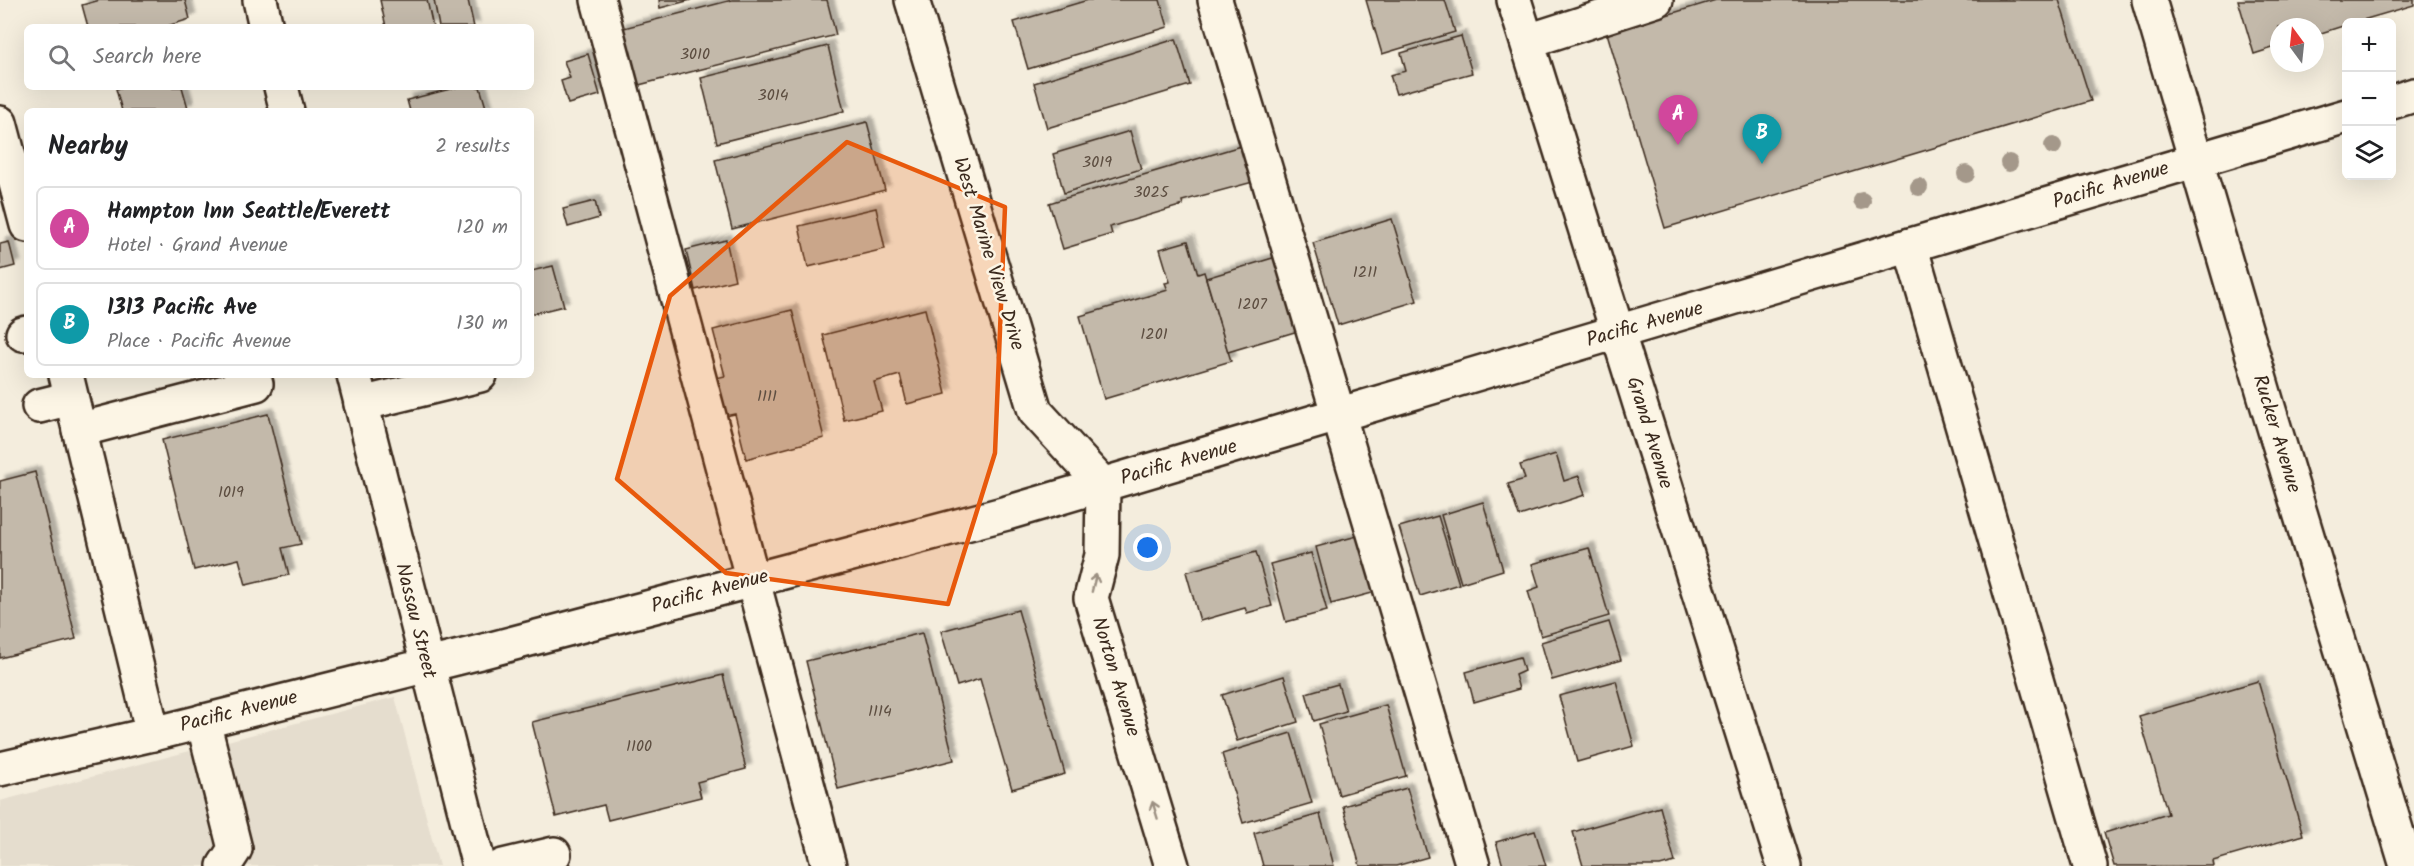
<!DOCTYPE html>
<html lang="en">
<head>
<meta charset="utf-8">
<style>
  :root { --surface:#fff; --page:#f6f6f6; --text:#202124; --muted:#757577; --line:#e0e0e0; --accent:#c8321e }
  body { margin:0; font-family:Kalam,sans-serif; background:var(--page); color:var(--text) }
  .controls { position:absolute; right:18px; top:18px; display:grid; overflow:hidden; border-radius:9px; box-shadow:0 6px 24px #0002 }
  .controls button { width:54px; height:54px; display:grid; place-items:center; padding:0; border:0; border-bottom:2px solid var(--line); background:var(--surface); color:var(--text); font:30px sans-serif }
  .compass { position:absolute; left:2270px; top:18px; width:54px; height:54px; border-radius:50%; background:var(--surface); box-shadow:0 6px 24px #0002; rotate:345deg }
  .you { position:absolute; left:1148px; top:548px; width:21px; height:21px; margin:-15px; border:4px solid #fff; border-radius:50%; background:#1a73e8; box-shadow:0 0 0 9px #1a73e833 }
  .badge { display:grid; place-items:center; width:39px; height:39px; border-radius:50%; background:var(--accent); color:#fff; font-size:20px; font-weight:700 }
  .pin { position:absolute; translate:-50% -50px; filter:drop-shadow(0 2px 3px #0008) }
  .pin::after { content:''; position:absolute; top:32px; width:21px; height:18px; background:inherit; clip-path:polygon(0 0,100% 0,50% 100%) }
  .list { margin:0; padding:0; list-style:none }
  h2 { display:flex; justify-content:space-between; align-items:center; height:78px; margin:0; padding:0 24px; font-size:26px }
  h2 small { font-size:20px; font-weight:400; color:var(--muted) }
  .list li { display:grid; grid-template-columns:39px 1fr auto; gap:18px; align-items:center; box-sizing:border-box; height:84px; margin:0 12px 12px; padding:0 12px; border:2px solid var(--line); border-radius:9px }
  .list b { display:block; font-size:22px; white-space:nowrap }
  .list p { margin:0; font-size:20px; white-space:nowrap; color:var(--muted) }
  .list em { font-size:20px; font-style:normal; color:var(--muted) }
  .icon { flex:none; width:33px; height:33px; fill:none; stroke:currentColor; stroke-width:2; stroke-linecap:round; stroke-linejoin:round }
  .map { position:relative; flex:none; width:2414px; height:866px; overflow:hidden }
  .search { position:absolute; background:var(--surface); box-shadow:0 6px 24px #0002; left:24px; top:24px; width:510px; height:66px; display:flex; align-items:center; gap:15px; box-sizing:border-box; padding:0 21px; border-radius:9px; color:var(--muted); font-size:22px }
  .panel { position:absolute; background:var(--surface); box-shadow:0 6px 24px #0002; left:24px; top:108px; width:510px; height:270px; border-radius:9px }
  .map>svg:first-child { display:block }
  .built { fill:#e5ddce }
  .building { fill:#c3b9aa; stroke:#3b2a1e; stroke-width:1.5; filter:url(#shadow) }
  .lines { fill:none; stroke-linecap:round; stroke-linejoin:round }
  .minor-casing { stroke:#3b2a1e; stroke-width:38 }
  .major-casing { stroke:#3b2a1e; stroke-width:38 }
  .minor { stroke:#fcf5e5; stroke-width:33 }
  .major { stroke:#fcf5e5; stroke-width:33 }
  .tree { fill:#a4988a }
  .oneway { stroke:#9c9082 }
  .marked { fill:#e8590c; fill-opacity:0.2; stroke:#e8590c; stroke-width:4.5; stroke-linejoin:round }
  .labels { text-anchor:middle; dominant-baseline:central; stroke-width:5; stroke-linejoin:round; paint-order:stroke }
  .number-label { font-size:16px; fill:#5d4e41 }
  .street-label { font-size:20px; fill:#3b2a1e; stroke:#fcf5e5 }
</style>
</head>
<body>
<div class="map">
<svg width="2414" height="866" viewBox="0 0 2414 866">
  <defs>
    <filter id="shadow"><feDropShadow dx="5.5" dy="-5.5" stdDeviation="1.5" flood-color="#0004"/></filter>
  </defs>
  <rect width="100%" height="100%" fill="#f4eddd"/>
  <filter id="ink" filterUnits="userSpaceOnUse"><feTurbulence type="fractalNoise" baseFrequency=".0167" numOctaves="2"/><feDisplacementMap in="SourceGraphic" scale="12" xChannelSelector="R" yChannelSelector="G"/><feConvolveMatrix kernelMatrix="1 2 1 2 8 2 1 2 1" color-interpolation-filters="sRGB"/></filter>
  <g filter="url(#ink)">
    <polygon class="built" points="395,697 439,866 0,866 0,801"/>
    <g class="building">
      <polygon points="100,0 185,0 190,19 164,27 88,27 82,5"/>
      <polygon points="380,0 427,0 433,27 386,27"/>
      <polygon points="434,0 468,0 474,27 439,27"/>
      <polygon points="659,0 691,0 660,8"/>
      <polygon points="732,0 827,0 836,35 635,86 620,29"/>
      <polygon points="1088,0 1160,0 1168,27 1028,69 1014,22"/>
      <polygon points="1366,0 1445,0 1455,32 1382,54"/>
      <polygon points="1716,0 2059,0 2091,101 1665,228 1607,33"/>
      <polygon points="2238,0 2414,0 2414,5 2356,22 2346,22 2346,25 2315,35 2315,27 2279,27 2279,46 2254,54"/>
      <polygon points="1461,36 1472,73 1396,94 1390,75 1406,71 1401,53"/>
      <polygon points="1176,39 1190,85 1047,128 1034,83"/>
      <polygon points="828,46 844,111 717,143 701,78"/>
      <polygon points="588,54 600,95 568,104 561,81 570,78 564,61"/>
      <polygon points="124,87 182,87 188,108 176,111 122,111 116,89"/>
      <polygon points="458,87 480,87 487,111 410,111 407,100"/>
      <polygon points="867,122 885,190 732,229 715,160"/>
      <polygon points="1130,131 1141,169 1064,193 1053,154"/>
      <polygon points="1244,145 1253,182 1182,201 1183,205 1110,227 1112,234 1063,249 1049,203"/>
      <polygon points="595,201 599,218 568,227 563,209"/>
      <polygon points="876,208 885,249 808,267 799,226"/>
      <polygon points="1392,219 1417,301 1338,325 1313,243"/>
      <polygon points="726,240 735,280 695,290 686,250"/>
      <polygon points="1188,241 1198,274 1204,272 1231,361 1104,399 1080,316 1168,290 1165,283 1170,282 1160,249"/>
      <polygon points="9,242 15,266 0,270 0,244"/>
      <polygon points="1276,257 1298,331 1228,352 1206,278"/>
      <polygon points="553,266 564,306 531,314 531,271"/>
      <polygon points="925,309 946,394 907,404 900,375 874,382 882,411 844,420 823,335"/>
      <polygon points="792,310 824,438 746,459 735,414 725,416 716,378 725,376 713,330"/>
      <polygon points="268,414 301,544 282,548 289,575 246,585 239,559 194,570 162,440"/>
      <polygon points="1556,454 1564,481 1579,476 1585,495 1519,516 1508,484 1525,479 1520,465"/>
      <polygon points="35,472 76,639 0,658 0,481"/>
      <polygon points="1483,502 1503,570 1461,583 1441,515"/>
      <polygon points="1438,516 1459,584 1420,596 1399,527"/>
      <polygon points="1361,535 1376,592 1331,604 1316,547"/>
      <polygon points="1589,548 1609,616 1541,636 1528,591 1539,587 1532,564"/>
      <polygon points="1256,552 1272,606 1247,613 1245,608 1200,621 1186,572"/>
      <polygon points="1311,553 1327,611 1286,622 1270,564"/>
      <polygon points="1018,610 1065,774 1012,789 980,679 957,686 941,631"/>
      <polygon points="1609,622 1621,660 1552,680 1541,642"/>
      <polygon points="922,633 954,760 838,789 806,661"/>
      <polygon points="1520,657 1524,671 1515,675 1519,689 1474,702 1466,672"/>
      <polygon points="723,675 746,769 697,782 701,797 608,820 604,805 556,817 532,722"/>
      <polygon points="1284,676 1298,722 1237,741 1222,695"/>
      <polygon points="1616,681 1634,746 1577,762 1559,696"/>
      <polygon points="2258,681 2303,835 2213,861 2214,866 2114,866 2104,833 2168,814 2139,716"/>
      <polygon points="1338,684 1346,711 1314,721 1306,693"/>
      <polygon points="1386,705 1406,776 1339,795 1319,724"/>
      <polygon points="1291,733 1312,803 1243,823 1222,754"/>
      <polygon points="1407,788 1428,857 1396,866 1360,866 1343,806"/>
      <polygon points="1660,807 1675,862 1660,866 1583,866 1573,832"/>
      <polygon points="1320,814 1334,866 1263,866 1254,833"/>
      <polygon points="1535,831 1546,866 1503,866 1496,842"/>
    </g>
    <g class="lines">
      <g class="minor-casing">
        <g id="minor">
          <polyline points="260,0 266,27"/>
          <polyline points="598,0 829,866"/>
          <polyline points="912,0 1035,411 1103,485"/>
          <polyline points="1215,0 1473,866"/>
          <polyline points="1514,0 1784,866"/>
          <polyline points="1528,41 1656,0"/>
          <polyline points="281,87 287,111"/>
          <polyline points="2392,102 2414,95"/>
          <polyline points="0,123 27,225"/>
          <polyline points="1910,245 2090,866"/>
          <polyline points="23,334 27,333"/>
          <polyline points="66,375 153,734"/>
          <polyline points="354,375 479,866"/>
          <polyline points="361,404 480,375"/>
          <polyline points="39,406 71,398"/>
          <polyline points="79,430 256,384"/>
          <polyline points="1103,485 1102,555 1091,598 1172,866"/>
          <polyline points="203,721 235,849 224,866"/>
          <polyline points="0,769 153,734 484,651 1007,513 2346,116"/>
          <polyline points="503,866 554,854"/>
        </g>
      </g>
      <g class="major-casing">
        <polyline id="major" points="2149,0 2268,407 2407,866"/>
      </g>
      <use href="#minor" class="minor"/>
      <use href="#major" class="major"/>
    </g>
    <g class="tree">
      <circle cx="2053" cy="146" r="9"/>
      <circle cx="2009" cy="163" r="9"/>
      <circle cx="1966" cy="174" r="9"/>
      <circle cx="1919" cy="187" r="9"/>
      <circle cx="1862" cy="201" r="9"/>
    </g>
    <defs><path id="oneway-shaft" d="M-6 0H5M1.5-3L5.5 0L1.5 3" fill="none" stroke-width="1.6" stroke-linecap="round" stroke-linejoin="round" transform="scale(1.5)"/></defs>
    <g class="oneway">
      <use href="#oneway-shaft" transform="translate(1094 583) rotate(-76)"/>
      <use href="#oneway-shaft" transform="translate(1155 810) rotate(-107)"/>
    </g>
  </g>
  <path class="marked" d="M847,142L1005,207L995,453L948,604L726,573L617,479L670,296Z"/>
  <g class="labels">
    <g class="number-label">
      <text x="695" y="54">3010</text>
      <text x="773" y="95">3014</text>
      <text x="1097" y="162">3019</text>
      <text x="1151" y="192">3025</text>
      <text x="1365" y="272">1211</text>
      <text x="1252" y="304">1207</text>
      <text x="1154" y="334">1201</text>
      <text x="767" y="396">1111</text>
      <text x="231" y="492">1019</text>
      <text x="880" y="711">1114</text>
      <text x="639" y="746">1100</text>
    </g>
    <g class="street-label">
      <text transform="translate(2111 186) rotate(-17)">Pacific Avenue</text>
      <text transform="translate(988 254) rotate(73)">West Marine View Drive</text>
      <text transform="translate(1645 325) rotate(-16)">Pacific Avenue</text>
      <text transform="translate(1649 433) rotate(73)">Grand Avenue</text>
      <text transform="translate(2276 434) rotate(73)">Rucker Avenue</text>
      <text transform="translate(1179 463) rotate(-16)">Pacific Avenue</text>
      <text transform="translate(710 592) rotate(-15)">Pacific Avenue</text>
      <text transform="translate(415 621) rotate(76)">Nassau Street</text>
      <text transform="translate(1115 677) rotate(73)">Norton Avenue</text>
      <text transform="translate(239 712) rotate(-14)">Pacific Avenue</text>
    </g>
  </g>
</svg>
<div class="controls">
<button>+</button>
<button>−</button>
<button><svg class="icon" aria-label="layers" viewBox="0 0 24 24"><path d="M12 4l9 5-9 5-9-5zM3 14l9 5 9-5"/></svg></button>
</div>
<svg class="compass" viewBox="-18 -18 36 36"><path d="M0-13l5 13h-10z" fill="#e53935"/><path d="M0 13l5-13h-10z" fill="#757577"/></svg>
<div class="you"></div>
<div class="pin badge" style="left:1678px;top:145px;background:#d1479c">A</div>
<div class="pin badge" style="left:1762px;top:164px;background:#0f9aa8">B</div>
<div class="search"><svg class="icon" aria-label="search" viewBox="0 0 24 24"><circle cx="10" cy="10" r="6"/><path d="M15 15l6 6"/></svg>Search here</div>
<section class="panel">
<h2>Nearby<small>2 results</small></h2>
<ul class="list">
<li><span class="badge" style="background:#d1479c">A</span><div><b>Hampton Inn Seattle/Everett</b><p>Hotel · Grand Avenue</p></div><em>120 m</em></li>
<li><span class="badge" style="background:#0f9aa8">B</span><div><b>1313 Pacific Ave</b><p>Place · Pacific Avenue</p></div><em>130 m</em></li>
</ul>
</section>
</div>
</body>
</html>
